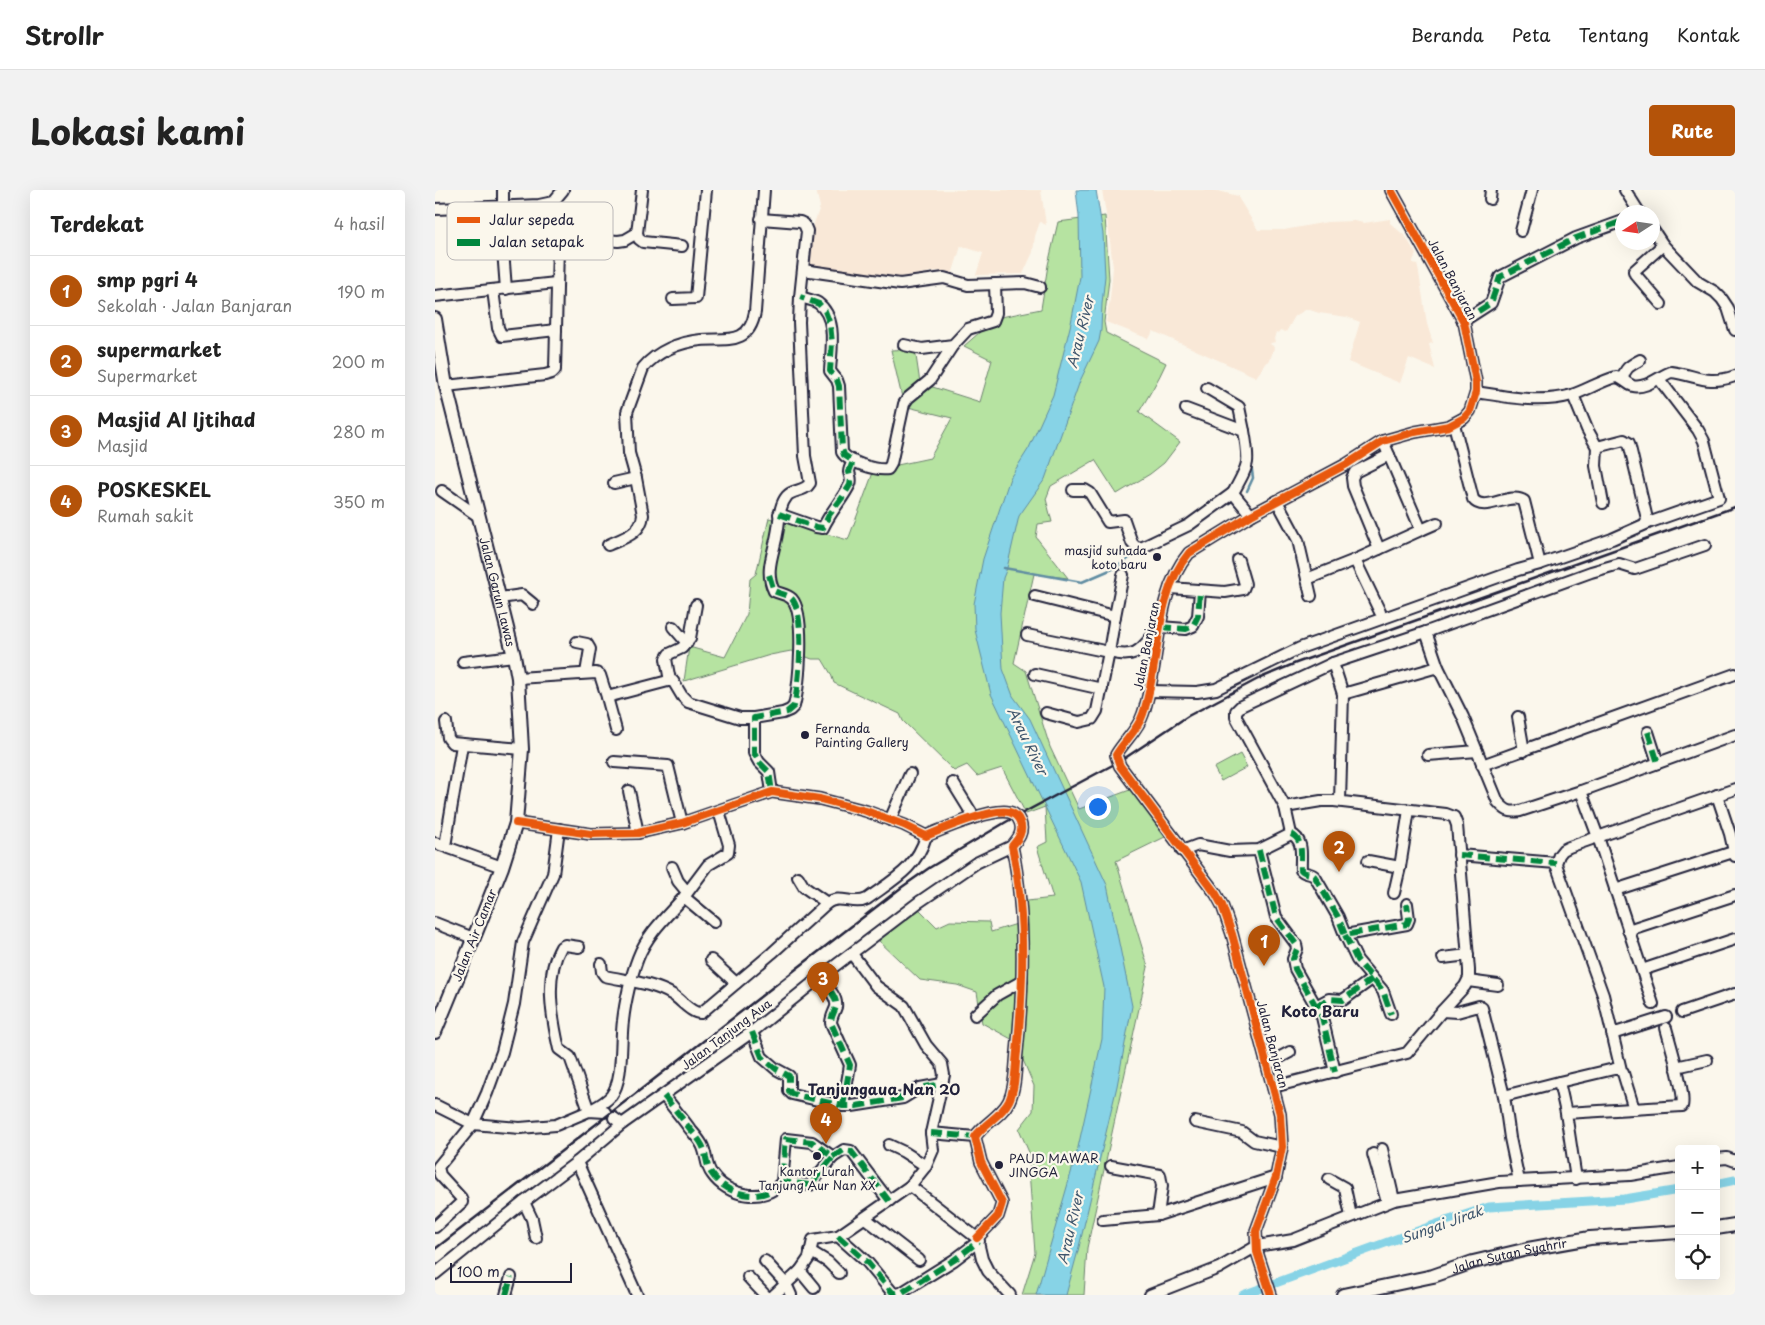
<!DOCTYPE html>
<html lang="id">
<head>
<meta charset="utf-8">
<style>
  :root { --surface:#fff; --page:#f2f2f2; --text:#222; --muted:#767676; --line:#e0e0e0; --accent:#b45309 }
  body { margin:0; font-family:"Playpen Sans",sans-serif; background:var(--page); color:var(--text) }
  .controls { position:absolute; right:15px; bottom:15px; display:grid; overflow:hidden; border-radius:5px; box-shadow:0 5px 20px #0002 }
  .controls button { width:45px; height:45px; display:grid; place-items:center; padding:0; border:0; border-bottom:1px solid var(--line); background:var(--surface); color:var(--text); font:25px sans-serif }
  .compass { position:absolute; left:1180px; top:15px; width:45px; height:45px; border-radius:50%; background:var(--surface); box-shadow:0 5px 20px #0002; rotate:258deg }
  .scale { position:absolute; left:15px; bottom:12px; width:122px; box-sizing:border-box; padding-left:5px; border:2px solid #22223b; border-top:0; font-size:14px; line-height:18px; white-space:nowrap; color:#22223b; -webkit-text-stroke:4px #fbf7ec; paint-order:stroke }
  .you { position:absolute; left:662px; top:616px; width:18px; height:18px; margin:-12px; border:4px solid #fff; border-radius:50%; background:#1a73e8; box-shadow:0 0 0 8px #1a73e833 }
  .badge { display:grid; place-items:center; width:32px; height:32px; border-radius:50%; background:var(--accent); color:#fff; font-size:16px; font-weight:700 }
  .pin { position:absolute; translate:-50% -41px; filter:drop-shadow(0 1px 2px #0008) }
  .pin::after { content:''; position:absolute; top:26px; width:18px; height:15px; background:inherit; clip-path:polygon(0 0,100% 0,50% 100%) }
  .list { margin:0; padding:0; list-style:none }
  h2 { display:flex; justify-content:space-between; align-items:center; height:65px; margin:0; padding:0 20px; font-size:21px }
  h2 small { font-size:16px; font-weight:400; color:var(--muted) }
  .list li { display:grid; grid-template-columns:32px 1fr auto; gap:15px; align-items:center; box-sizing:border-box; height:70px; padding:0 20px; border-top:1px solid var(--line) }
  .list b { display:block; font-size:19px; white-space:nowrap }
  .list p { margin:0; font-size:16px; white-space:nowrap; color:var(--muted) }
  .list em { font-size:16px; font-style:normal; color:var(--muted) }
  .icon { flex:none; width:28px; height:28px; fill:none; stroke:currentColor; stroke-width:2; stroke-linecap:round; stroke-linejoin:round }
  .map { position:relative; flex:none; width:1300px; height:1105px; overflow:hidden; border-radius:5px }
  header { display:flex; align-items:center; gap:30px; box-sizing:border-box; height:70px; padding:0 25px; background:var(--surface); border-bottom:1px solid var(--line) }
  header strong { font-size:24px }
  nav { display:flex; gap:28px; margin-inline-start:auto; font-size:18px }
  .intro { display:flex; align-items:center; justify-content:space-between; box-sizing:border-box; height:120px; padding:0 30px }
  h1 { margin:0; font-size:35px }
  .button { padding:12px 22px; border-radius:5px; background:var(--accent); color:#fff; font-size:18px; font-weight:700 }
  main { display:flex; gap:30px; padding:0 30px }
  aside { flex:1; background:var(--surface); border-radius:5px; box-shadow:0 5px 20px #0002 }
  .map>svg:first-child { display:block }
  .built { fill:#f9e8d7 }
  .green { fill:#b6e3a1; stroke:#6c826e }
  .water { fill:#87d3e6; stroke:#5f8ca2 }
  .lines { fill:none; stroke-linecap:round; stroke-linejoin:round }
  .stream { stroke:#5f8ca2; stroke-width:2.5 }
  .canal { stroke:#87d3e6; stroke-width:9 }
  .minor-casing { stroke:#22223b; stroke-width:14 }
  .major-casing { stroke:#22223b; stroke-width:16 }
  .minor { stroke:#fbf7ec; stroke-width:10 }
  .major { stroke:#fbf7ec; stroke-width:12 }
  .rail { stroke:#22223b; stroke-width:2.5 }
  .quiet { stroke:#00873e; stroke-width:6; stroke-dasharray:12 6; stroke-linecap:butt }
  .cycleway-casing { stroke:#fbf7ec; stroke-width:11 }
  .cycleway { stroke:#e8590c; stroke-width:8 }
  .poi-dot { fill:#22223b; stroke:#fbf7ec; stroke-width:2 }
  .labels { text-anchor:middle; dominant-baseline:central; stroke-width:4.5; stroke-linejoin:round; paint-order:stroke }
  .street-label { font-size:12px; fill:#22223b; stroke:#fbf7ec }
  .poi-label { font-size:12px; fill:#22223b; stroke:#fbf7ec; text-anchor:start }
  .water-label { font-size:14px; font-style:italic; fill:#40576e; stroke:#fbf7ec }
  .quarter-label { font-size:15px; font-weight:bold; fill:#22223b; stroke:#fbf7ec }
  .key { fill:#fbf7ec; stroke:#bab7b7; stroke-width:1 }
  .key-label { font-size:14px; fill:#22223b }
</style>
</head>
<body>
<header>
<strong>Strollr</strong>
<nav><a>Beranda</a><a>Peta</a><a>Tentang</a><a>Kontak</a></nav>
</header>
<div class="intro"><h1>Lokasi kami</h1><a class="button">Rute</a></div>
<main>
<aside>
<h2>Terdekat<small>4 hasil</small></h2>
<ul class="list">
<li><span class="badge">1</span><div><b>smp pgri 4</b><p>Sekolah · Jalan Banjaran</p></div><em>190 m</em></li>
<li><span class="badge">2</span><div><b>supermarket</b><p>Supermarket</p></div><em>200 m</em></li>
<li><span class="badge">3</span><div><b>Masjid Al Ijtihad</b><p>Masjid</p></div><em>280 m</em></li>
<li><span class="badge">4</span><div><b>POSKESKEL</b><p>Rumah sakit</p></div><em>350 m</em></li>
</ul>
</aside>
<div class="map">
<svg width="1300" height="1105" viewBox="0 0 1300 1105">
  <rect width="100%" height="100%" fill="#fbf7ec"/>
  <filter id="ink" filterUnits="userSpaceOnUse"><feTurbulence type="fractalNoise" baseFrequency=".02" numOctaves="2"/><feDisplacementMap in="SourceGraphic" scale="10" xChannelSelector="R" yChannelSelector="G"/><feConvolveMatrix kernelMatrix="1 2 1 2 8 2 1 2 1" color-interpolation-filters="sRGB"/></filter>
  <g filter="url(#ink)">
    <g class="built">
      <polygon points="381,0 606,0 611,35 605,32 600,46 598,62 588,84 541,85 548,63 526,56 517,85 502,81 462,88 371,79 377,39 385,17"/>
      <polygon points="667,0 779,0 799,5 804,6 804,9 823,40 849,40 892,32 919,31 929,33 955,29 955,33 971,47 981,64 978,71 978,73 982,74 984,83 992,134 998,153 994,154 1000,179 974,168 965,193 913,172 925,132 912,127 884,123 872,119 860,126 851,142 845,140 844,143 841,142 839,149 840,152 836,153 835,154 838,156 839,158 836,167 821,187 718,141 714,149 671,132 675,109 678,78 674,42"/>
    </g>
    <g class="green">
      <path d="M670,26L674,89L669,132L671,143L731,173C723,191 714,205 704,222L745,252L729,273L715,284L682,304L660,270L616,296L611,309L617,332L603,334L601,347L633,388L599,384L579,473L591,481L615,557L644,619L700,598L734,645L681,671L713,777L652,1058L649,1105H587L600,1063L594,980L596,967L584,939L598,921L599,896L580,851L547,833L542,802L522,795L485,790L443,750L484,719L502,737L515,731L554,732L556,742L585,733L584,712L618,708L602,657L612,652L610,617L591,624L567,578L542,586L532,575L519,581L468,531L465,524L399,493L396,484L387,469H377L356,461L335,465L249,491L254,457L290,467L312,424L315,389L321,384L334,328L413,350L439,280L495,268L517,228L469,216L456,160L480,159L485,193L545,212L557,170L529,156L561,128L606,119L613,75L623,32Z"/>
      <polygon points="805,564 812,577 786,591 779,578"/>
    </g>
    <polygon class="water" points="641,0 661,0 668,44 670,86 667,114 666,140 664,151 645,191 610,289 584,326 572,378 568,388 565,423 568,479 578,506 595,529 672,695 697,816 682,896 644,1057 631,1105 601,1105 642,962 667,849 669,797 646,692 556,504 540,440 539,414 548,369 575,288 594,258 618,205 636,133 645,87 644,26"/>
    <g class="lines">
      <g class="stream">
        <polyline points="812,301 818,288 816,273"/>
        <polyline points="790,315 800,310"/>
        <polyline points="569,378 647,392 682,377 704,361"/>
      </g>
      <g class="canal">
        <polyline points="1281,994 1300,990"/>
        <polyline points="808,1105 1002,1034 1054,1017 1190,1009 1244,1000"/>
      </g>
      <g class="minor-casing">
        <g id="minor">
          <polyline points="68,0 68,60 71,99"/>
          <polyline points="207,0 202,43 204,49 208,52 247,56"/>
          <polyline points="1190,0 1204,22"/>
          <polyline points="1055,9 1056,0"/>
          <polyline points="0,19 104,15 118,12 128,0"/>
          <polyline points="1218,40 1228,55 1263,92 1280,102 1287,109 1293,118 1300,140"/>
          <polyline points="1086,41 1097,0"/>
          <polyline points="123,46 183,51 190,50 202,43"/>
          <polyline points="368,80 465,94 509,88 533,95 590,93 605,97"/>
          <polyline points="58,100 63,138 67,146 121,140"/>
          <polyline points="0,106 121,93"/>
          <path d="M365,107C371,109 378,110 383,113C403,128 396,160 395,181L402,190L404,196L407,262C412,272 442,281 453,279L456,274L469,214L473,208L495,190L518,155"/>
          <polyline points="238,109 261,108 271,0"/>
          <polyline points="1226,114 1200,84 1199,81 1228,55"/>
          <polyline points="1028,131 1056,113 1065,87 1141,48 1188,31"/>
          <polyline points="469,155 487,159 518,155 533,139 558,131 561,123 560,94"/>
          <path d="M1188,189C1189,178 1196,175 1205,170"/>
          <polyline points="11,196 110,185 117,183 120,180 123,57 118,12"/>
          <polyline points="772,198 804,217 809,241"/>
          <path d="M1041,202C1073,207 1105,214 1137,205C1152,200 1166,191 1181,187C1189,188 1191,194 1198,196C1211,199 1225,186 1236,182C1262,185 1271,196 1300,186"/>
          <polyline points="1138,205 1152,239 1162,257 1189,250 1194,253 1213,333 1284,308 1269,251 1263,240 1224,189"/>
          <path d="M751,219L809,241C815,274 814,274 798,303L816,325"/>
          <polyline points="1162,257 1161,276 1168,313"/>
          <polyline points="179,293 201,288"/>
          <polyline points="638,300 650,300 655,303 673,332 689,330 697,353 702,358 708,357 754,335 798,303"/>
          <polyline points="7,301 43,326"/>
          <polyline points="842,311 863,350 876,406"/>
          <path d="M344,324L381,337L388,338C395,322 408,309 415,294C417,289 415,287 414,282C414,279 416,275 418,271"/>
          <polyline points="986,340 1002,333"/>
          <path d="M173,355C188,348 206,344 208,325L201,288L194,263L192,222L208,178C222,161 245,152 266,150C291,148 314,156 320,122L329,0"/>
          <polyline points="944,359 918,296 917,288 920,282 954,265"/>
          <polyline points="920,370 945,422"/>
          <polyline points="1105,374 1177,349 1213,333"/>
          <polyline points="872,389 920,370 986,340 948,251"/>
          <polyline points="735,398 790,402 808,399 810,394 803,370"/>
          <path d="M600,406L680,426L674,462C704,470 706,458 725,437L751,439L758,436L763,426L765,401"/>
          <polyline points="65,408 87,405 98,414"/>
          <polyline points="680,426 688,385"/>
          <polyline points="238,437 252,453"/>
          <path d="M991,442L1003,477L1028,527L1063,612C1070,620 1074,623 1085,621L1146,601"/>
          <polyline points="592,445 674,462 662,521 657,529 644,532 611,523"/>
          <polyline points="142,452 152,454 155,459 151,483"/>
          <polyline points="28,472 79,466"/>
          <polyline points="898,473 908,504 905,611"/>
          <polyline points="600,484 667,499"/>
          <path d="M83,488L161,483L165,485L172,507L233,491H238L247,506L253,512L305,528H319L348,523L355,520L359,516C364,496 371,425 357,409C352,404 345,404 339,401C329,381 339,363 342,344C345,331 343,317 352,306C358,299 370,302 375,293L370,266L364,132L365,107L372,41L369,34L365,32L326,29"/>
          <polyline points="235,491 231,469 234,464 247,458 255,448 261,415"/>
          <path d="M714,501L762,502L781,499L865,458L1083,380L1105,374L1089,311C1075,301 1049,324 1038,309L1019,234"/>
          <polyline points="908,504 1003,477"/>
          <polyline points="172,507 181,540"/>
          <polyline points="1083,527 1089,561"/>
          <polyline points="319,528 319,563 324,572 334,582 337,602"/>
          <polyline points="11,532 13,548 17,553 87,559"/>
          <polyline points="1213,542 1223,573"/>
          <polyline points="993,565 1042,561"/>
          <polyline points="179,572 233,576 247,633"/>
          <polyline points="1047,575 1300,484"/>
          <polyline points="518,593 539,627"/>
          <polyline points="194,601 203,643"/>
          <polyline points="1282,605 1295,644 1300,666"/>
          <polyline points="455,630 475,584"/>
          <path d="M81,633L156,644L203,643L247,633L337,602L385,609L431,621L469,635L491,646C508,639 556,618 574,622C579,623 583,627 585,632C589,642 583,649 577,656C591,723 589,794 582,862C580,878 581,896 574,911C566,927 549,933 540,947L546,972L567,1013L563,1026L542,1048"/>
          <path d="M856,644C870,650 865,668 866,680C870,685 876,682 880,687L903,727L910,745L972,734L974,729L972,714"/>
          <polyline points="0,653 67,677"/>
          <polyline points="10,656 27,555"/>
          <polyline points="824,660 841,727 861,754 862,759 858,769 860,779 887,827 900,882"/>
          <polyline points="747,661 763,655 795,661 824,660 856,644 850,617 801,527 801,521 806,516 898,473 991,442 1156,382 1184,374 1200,379 1270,355"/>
          <polyline points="1024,665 1121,673"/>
          <polyline points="933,671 965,677"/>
          <polyline points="237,677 243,691 252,702"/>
          <polyline points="1180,700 1298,662"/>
          <polyline points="959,703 965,677 974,620"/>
          <polyline points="249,707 273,675 293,663 294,655 284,621"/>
          <path d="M392,713C405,704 419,716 432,709C458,690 482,678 491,646"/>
          <polyline points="0,733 38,748"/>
          <polyline points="1193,740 1300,705"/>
          <polyline points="910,745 922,770 948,801 956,824"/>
          <path d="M144,757L130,755L126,757C109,786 117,828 124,859L135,867L154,921C161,917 170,913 176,906C189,890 185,851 188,831C190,812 196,786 203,768C212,744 232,726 249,707L279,732"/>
          <polyline points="1008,768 1033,765"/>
          <polyline points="276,770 301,793"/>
          <path d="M166,774L167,782L170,786C192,791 218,793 238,805C246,810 257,824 266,823L337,763L392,713L369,697L363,687"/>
          <polyline points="1207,780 1300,749"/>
          <path d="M384,788C390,795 403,806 401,817C399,823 396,827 396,833L415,875L408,916"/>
          <polyline points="1033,791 1063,795"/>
          <polyline points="1218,814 1163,647 1146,601 1300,545"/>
          <polyline points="881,816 894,809 908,810 937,789"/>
          <polyline points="1007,821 1022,822 1044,816 1047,818 1069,906"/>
          <polyline points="1247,822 1300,804"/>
          <polyline points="540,825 562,805 587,791"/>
          <polyline points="317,842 327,867 341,879 354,886 354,901 357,904 408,916 417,916 468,908 481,900"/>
          <polyline points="1177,844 1231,827"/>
          <polyline points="832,874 855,862"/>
          <polyline points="1241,877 1272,870"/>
          <polyline points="1186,880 1168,805 1122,677 1121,673 1124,665 1128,660 1134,657 1300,599"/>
          <polyline points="838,897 972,863 1007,821 1030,796 1034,788 1034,780 1022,635 1019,627 1011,624 899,611 886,611 850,617"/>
          <polyline points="485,898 507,894"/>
          <path d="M229,906C238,917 247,928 255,939C259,944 264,949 267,955C272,964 270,975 277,984C292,1006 329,1014 347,992L351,949L377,952L398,967L375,995L347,992"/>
          <polyline points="0,915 38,934 85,938 121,935 154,921 170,922"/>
          <path d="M1131,923L1247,916C1251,905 1235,853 1231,838"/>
          <polyline points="179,928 187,934"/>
          <polyline points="760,932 807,942 819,951 847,957"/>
          <polyline points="496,943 540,947"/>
          <polyline points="454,955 469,962 491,976"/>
          <polyline points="947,959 959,1010"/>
          <polyline points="938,964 952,1012"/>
          <polyline points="398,967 409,960 416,961 454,1011"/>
          <polyline points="1281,969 1292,968 1300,971"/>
          <polyline points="676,976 725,985 727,996 723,1025"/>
          <polyline points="894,989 910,998 916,1026"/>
          <polyline points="1141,989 1131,923 1124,892 1179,879 1184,879 1188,883 1199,919"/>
          <polyline points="1084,991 1075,948 1069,906 1124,892"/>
          <polyline points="475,996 542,1048 547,1069 553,1081 575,1105"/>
          <polyline points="89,1012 97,1029 101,1048"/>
          <polyline points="430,1028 484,1070"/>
          <polyline points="668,1030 723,1025 841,987"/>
          <polyline points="0,1037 27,1012 26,1008 5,985 3,977 38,934 52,903 67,862 79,814 88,752 118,684 124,639"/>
          <polyline points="403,1046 432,1072 457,1102 461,1104 466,1103 519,1070 544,1051"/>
          <polyline points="375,1061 393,1072 404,1083"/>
          <polyline points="330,1071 351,1094 356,1105"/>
          <polyline points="365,1081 379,1098"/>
          <polyline points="0,1084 89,1012 142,972"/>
          <polyline points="313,1087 330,1105"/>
          <polyline points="71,1105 76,1087"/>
          <polyline points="202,1105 142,972 187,934 317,842 384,788 484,712 541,673 577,656"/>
          <polyline points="339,1105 365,1081 374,1068 378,1050 403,1046 475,996 491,976 498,960 496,943 509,885 507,874 491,855 469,816 441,796 417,764"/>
          <polyline points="715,1105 784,1078 822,1056 858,1050 959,1010 1064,992 1195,985 1244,977"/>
          <path d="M836,1105L822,1062L821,1041L841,987L847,957L845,924L797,744L787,715L781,704L685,576L681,565C689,551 703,540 708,524C726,473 718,406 754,363L816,325L912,274L948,251L980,242L1014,236L1029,228L1035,221L1041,202V192L1029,132L956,0"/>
        </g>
      </g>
      <g class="major-casing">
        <g id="major">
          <path id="s1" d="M0,129L11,196L79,466L83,488L87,559L81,633L67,677L42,740L0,842"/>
          <polyline points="1281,1038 1300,1035"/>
          <path id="s2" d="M908,1105L998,1086L1038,1072L1093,1059L1155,1048L1244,1042"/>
        </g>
      </g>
      <use href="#minor" class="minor"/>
      <use href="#major" class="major"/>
      <polyline class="rail" points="0,1059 467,697 494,678 571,632 687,570 753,526 823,489 861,473 1300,317"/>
      <g class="quiet">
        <polyline points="1200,22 1203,21"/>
        <polyline points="1028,131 1056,113 1065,87 1141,48 1188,31"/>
        <polyline points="344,324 381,337 388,338 394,325 407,308 415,295 416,289 414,282 418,271 409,265 407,259 404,196 402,190 395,181 397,153 395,134 390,121 384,114 365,107"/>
        <path d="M334,385L339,401C345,404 352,404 357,409C371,425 364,496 359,516L352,522L319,528V563L324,572L334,582L337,602"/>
        <polyline points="725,437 751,439 758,436 763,426 765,401"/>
        <polyline points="1213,542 1223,573"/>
        <path d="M856,644C870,650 865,668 866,680C870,685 876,682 880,687L903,727L910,745L972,734L974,729L972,714"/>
        <polyline points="824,660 841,727 861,754 862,759 858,769 860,779 887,827 900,882"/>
        <polyline points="1024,665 1121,673"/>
        <polyline points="910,745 922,770 948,801 956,824"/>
        <path d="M384,788C390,795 403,806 401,817C399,823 396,827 396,833L415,875L408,916"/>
        <polyline points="881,816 894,809 908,810 937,789"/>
        <polyline points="317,842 327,867 341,879 354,886 354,901 357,904 408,916 421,916 468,908 485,898 507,894"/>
        <path d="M229,906C238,917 247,928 255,939C259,944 264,949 267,955C272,964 270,975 277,984C292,1006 329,1014 347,992L351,949L377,952L398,967L375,995L347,992"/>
        <polyline points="496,943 540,947"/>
        <polyline points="398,967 409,960 416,961 454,1011"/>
        <polyline points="403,1046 432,1072 457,1102 461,1104 466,1103 519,1070 544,1051"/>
        <polyline points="71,1105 76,1087"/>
      </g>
      <g class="cycleway-casing">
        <g id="cycleway">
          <path d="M81,633L156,644L203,643L247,633L337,602L385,609L431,621L469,635L491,646C508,639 556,618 574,622C579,623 583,627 585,632C589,642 583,649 577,656C591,723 589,794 582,862C580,878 581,896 574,911C566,927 549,933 540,947L546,972L567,1013L563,1026L542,1048"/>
          <path d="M836,1105L822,1062L821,1041L841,987L847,957L845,924L797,744L787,715L781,704L685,576L681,565C689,551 703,540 708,524C726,473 718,406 754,363L816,325L912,274L948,251L980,242L1014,236L1029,228L1035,221L1041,202V192L1029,132L956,0"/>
        </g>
      </g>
      <use href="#cycleway" class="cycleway"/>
    </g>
  </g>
  <g class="poi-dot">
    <circle cx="722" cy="367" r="5"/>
    <circle cx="370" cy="545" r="5"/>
    <circle cx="382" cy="966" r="5"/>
    <circle cx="564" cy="975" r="5"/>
  </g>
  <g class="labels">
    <g class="street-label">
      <text transform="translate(1018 89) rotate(62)">Jalan Banjaran</text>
      <text stroke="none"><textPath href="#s1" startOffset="280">Jalan Garun Lawas</textPath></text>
      <text transform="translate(711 456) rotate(-79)">Jalan Banjaran</text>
      <text transform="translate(39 745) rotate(-68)">Jalan Air Camar</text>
      <text transform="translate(291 844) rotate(-37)">Jalan Tanjung Aua</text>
      <text transform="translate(838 854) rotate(75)">Jalan Banjaran</text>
      <text stroke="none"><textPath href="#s2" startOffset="171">Jalan Sutan Syahrir</textPath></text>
    </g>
    <g class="poi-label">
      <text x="712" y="360" text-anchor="end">masjid suhada<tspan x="712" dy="14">koto baru</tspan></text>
      <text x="380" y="538">Fernanda<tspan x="380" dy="14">Painting Gallery</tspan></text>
      <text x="574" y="968">PAUD MAWAR<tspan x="574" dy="14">JINGGA</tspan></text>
      <text x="382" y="981" text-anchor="middle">Kantor Lurah<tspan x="382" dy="14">Tanjung Aur Nan XX</tspan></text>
    </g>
    <g class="water-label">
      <text transform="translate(645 142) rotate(-76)">Arau River</text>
      <text transform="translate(593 551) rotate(64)">Arau River</text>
      <text transform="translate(1007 1034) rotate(-20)">Sungai Jirak</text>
      <text transform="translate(635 1038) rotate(-77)">Arau River</text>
    </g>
    <g class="quarter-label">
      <text x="885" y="820">Koto Baru</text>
      <text x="449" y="898">Tanjungaua Nan 20</text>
    </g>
  </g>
  <rect x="12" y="12" width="166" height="58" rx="8" class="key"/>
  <rect x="22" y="27" width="23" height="6" fill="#e8590c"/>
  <rect x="22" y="49" width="23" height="7" fill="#00873e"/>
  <g class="key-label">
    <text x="54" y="35">Jalur sepeda</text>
    <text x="54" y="57">Jalan setapak</text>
  </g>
</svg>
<div class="controls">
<button>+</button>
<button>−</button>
<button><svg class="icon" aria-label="locate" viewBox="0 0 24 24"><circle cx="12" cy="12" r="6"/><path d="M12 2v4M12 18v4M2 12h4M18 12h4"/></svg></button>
</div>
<svg class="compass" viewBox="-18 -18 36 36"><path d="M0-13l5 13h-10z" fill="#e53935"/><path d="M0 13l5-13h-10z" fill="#767676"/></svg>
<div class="scale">100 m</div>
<div class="you"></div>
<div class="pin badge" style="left:829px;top:776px">1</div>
<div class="pin badge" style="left:904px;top:682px">2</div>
<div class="pin badge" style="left:388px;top:813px">3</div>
<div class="pin badge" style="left:391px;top:954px">4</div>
</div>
</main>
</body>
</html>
